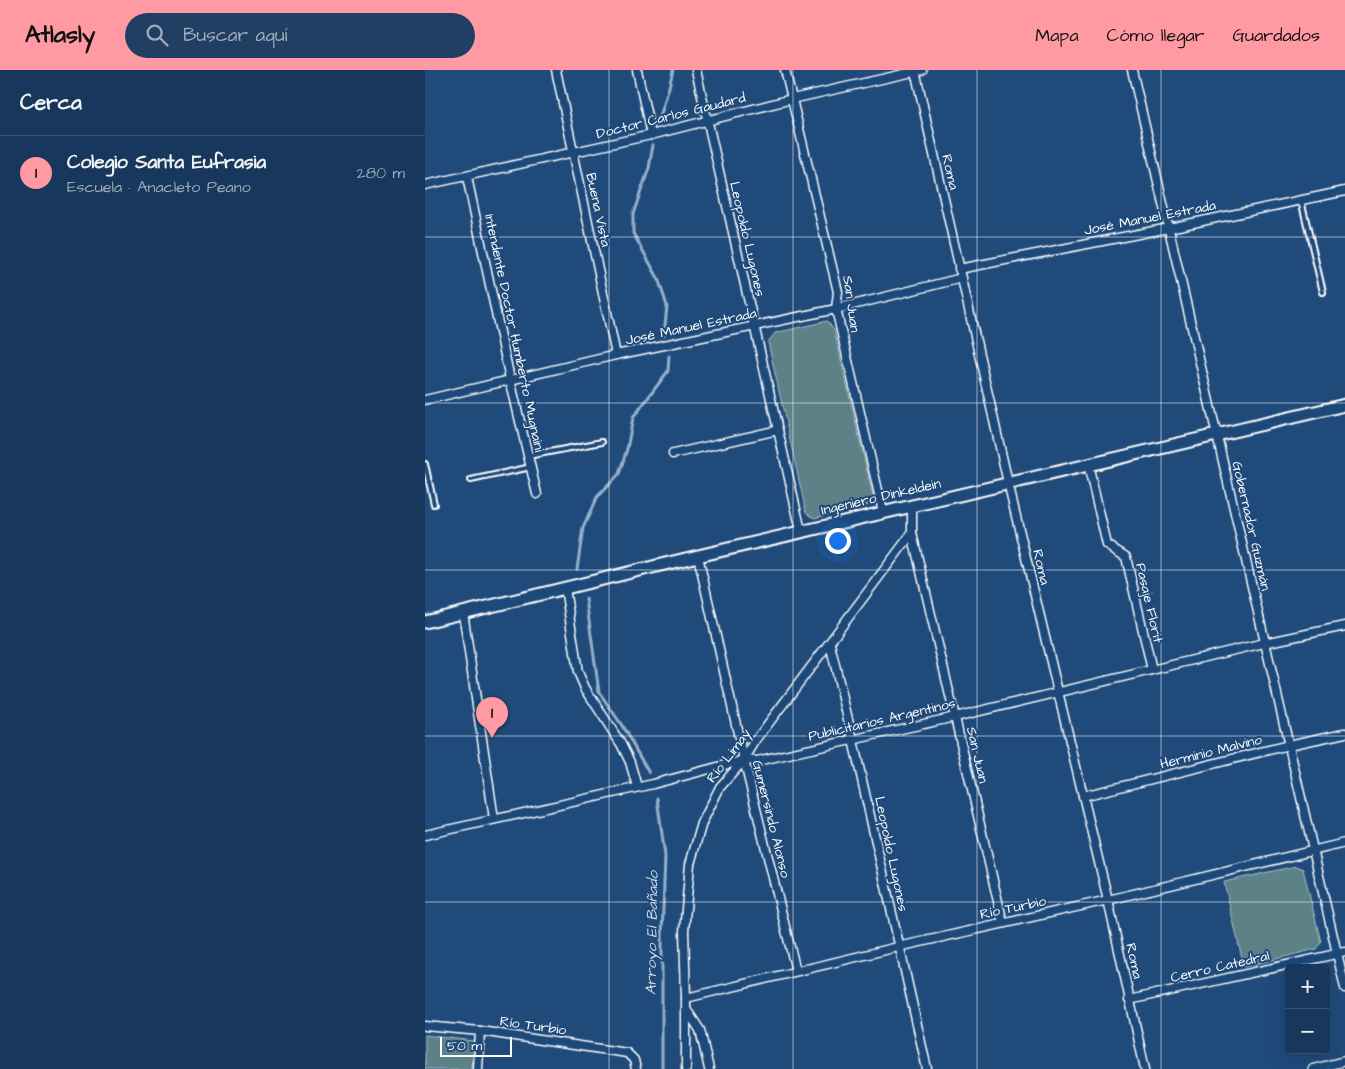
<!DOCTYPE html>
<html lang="es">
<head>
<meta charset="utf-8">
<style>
  :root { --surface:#17385c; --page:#203f62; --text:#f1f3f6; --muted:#9eacbb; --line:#365272; --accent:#ff9aa2 }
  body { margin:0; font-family:"Architects Daughter",sans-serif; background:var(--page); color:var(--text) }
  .controls { position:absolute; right:15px; bottom:15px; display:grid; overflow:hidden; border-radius:5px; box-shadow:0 5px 20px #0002 }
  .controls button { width:45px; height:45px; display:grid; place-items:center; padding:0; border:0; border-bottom:1px solid var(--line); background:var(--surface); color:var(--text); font:25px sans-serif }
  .scale { position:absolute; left:15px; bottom:12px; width:72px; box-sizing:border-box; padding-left:5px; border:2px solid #fff; border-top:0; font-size:14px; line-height:18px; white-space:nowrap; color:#fff; -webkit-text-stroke:4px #1f4a7a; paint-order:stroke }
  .you { position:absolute; left:412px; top:470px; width:18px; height:18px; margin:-12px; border:4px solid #fff; border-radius:50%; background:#1a73e8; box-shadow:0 0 0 8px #1a73e833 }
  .badge { display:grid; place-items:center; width:32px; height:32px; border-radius:50%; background:var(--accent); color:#111; font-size:16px; font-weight:700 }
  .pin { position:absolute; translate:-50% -41px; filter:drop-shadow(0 1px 2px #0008) }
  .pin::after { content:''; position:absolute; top:26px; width:18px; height:15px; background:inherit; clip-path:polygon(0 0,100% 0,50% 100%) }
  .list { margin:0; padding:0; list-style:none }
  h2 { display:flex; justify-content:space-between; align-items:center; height:65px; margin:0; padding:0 20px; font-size:21px }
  h2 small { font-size:16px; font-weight:400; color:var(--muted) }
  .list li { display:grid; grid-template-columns:32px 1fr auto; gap:15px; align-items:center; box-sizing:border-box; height:75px; padding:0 20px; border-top:1px solid var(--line) }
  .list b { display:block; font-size:19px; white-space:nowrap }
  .list p { margin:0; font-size:16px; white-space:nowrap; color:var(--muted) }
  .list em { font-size:16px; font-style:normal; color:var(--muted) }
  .icon { flex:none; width:28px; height:28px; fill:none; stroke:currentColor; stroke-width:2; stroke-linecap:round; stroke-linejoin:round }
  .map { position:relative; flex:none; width:920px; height:999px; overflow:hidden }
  header { display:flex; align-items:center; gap:30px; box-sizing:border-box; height:70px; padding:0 25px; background:var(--accent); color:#111 }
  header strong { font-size:24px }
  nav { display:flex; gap:28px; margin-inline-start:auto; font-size:18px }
  .search { width:350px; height:45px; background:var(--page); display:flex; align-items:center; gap:12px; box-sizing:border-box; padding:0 18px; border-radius:28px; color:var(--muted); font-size:19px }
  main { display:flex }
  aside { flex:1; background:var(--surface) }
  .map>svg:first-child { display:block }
  .green { fill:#5c8186; stroke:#aec0c2 }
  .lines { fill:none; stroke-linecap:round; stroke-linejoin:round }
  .stream { stroke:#97b0ca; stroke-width:3 }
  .service-casing { stroke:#fff; stroke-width:8 }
  .minor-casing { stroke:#fff; stroke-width:11 }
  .secondary-casing { stroke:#fff; stroke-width:15 }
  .service { stroke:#1f4a7a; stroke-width:4 }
  .minor { stroke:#1f4a7a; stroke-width:8 }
  .secondary { stroke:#1f4a7a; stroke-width:11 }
  .grid { fill:none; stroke:#fff; stroke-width:1; stroke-opacity:0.55 }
  .labels { text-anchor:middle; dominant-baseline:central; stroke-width:4; stroke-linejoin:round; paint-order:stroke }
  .street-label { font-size:14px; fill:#fff; stroke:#1f4a7a }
  .water-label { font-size:15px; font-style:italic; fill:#d4dee9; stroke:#1f4a7a }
</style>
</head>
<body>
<header>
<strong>Atlasly</strong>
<div class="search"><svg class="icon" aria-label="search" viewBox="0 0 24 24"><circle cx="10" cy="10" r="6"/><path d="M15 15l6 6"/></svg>Buscar aquí</div>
<nav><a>Mapa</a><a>Cómo llegar</a><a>Guardados</a></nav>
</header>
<main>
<aside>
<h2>Cerca<small></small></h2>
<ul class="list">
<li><span class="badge">1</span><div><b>Colegio Santa Eufrasia</b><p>Escuela · Anacleto Peano</p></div><em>280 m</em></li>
</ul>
</aside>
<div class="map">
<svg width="920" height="999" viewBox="0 0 920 999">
  <rect width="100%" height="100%" fill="#1f4a7a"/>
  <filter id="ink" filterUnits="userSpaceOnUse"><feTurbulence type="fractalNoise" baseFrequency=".02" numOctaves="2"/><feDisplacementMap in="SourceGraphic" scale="10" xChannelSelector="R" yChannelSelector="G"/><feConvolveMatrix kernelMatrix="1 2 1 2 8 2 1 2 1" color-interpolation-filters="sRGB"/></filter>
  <g filter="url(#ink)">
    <g class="green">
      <polygon points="402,251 409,260 449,431 443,435 389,448 381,442 343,272 350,263"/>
      <polygon points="871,796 878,799 896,872 891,879 819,897 799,812"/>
      <polygon points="0,965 49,971 47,999 0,999"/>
    </g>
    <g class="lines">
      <g class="stream">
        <polyline points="235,47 244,17 248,0"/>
        <polyline points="228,75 224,98 208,144 208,163 233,208 242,236 239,265"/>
        <polyline points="152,499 158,458 172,427 194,404 202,379 208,348 243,301 244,286"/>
        <polyline points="161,529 174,622 196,654 224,703"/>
        <polyline points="232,728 240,786 237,866 237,999"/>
      </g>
      <g class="service-casing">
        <g id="service">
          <polyline points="876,130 898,222"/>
          <polyline points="103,386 177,372"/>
          <polyline points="0,394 9,434"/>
          <polyline points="46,410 106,397"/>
        </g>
      </g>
      <g class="minor-casing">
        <g id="minor">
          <polyline points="131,0 191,285"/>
          <polyline points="212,0 226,65"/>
          <polyline points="271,0 376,461"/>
          <polyline points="360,0 413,222 411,239 458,442"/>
          <polyline points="490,0 583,413 683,830 720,999"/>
          <path d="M707,0C779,306 849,612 920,918"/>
          <polyline points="42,107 85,309 112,424"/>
          <polyline points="0,115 226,65 367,29 497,0"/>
          <polyline points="534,199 744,158 920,121"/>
          <polyline points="0,330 191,285 411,239 537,208"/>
          <polyline points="248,384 353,360"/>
          <polyline points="663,394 682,475 701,487 727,600"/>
          <polyline points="487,435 487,463 578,853"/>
          <polyline points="273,486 319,690 371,901"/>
          <polyline points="140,518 153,602 160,618 196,674 205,692 212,717"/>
          <polyline points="38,542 69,749"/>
          <polyline points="405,574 428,670 502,999"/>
          <polyline points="658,726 864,675 920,663"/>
          <polyline points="0,765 228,714 319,690 332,691 530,647 839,573 920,556"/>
          <polyline points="261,928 473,877 683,830 920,773"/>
          <polyline points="704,930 920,882"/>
          <polyline points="261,939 275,960 284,999"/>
          <polyline points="0,956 55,961 202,983 209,990 211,999"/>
          <polyline points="53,999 55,961"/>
          <polyline points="261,999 261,928 259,861 265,794 277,753 295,717 319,690 331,670 487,463"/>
          <polyline points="888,999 920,991"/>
        </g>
      </g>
      <g class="secondary-casing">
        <polyline id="secondary" points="0,552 273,486 920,335"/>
      </g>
      <use href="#service" class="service"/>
      <use href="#minor" class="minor"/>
      <use href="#secondary" class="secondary"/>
    </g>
  </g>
  <path class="grid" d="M184,0V999M368,0V999M552,0V999M736,0V999M0,167H920M0,333H920M0,500H920M0,666H920M0,832H920"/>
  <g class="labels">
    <g class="street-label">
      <text transform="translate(246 46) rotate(-14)">Doctor Carlos Gaudard</text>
      <text transform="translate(525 102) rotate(77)">Roma</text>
      <text transform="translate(173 140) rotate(78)">Buena Vista</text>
      <text transform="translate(725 148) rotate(-11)">José Manuel Estrada</text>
      <text transform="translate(322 169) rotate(77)">Leopoldo Lugones</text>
      <text transform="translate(426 234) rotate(82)">San Juan</text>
      <text transform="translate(266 257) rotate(-12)">José Manuel Estrada</text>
      <text transform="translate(89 263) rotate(78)">Intendente Doctor Humberto Mugnaini</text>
      <text transform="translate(456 427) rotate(-13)">Ingeniero Dinkeldein</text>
      <text transform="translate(826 456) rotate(77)">Gobernador Guzmán</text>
      <text transform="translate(616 497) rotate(77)">Roma</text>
      <text transform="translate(724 533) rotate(77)">Pasaje Florit</text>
      <text transform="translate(457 650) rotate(-13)">Publicitarios Argentinos</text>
      <text transform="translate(786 682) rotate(-14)">Herminio Malvino</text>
      <text transform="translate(552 685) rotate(77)">San Juan</text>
      <text transform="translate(304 686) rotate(-53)">Río Limay</text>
      <text transform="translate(346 749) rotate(76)">Gumersindo Alonso</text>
      <text transform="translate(466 784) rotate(78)">Leopoldo Lugones</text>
      <text transform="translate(588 838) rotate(-12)">Río Turbio</text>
      <text transform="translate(709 891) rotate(78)">Roma</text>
      <text transform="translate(795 897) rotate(-13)">Cerro Catedral</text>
      <text transform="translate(108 956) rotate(8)">Río Turbio</text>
    </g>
    <g class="water-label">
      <text transform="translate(227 863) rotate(-89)">Arroyo El Bañado</text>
    </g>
  </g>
</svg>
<div class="controls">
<button>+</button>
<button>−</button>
</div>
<div class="scale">50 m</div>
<div class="you"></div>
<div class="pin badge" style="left:67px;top:668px">1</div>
</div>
</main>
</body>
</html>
